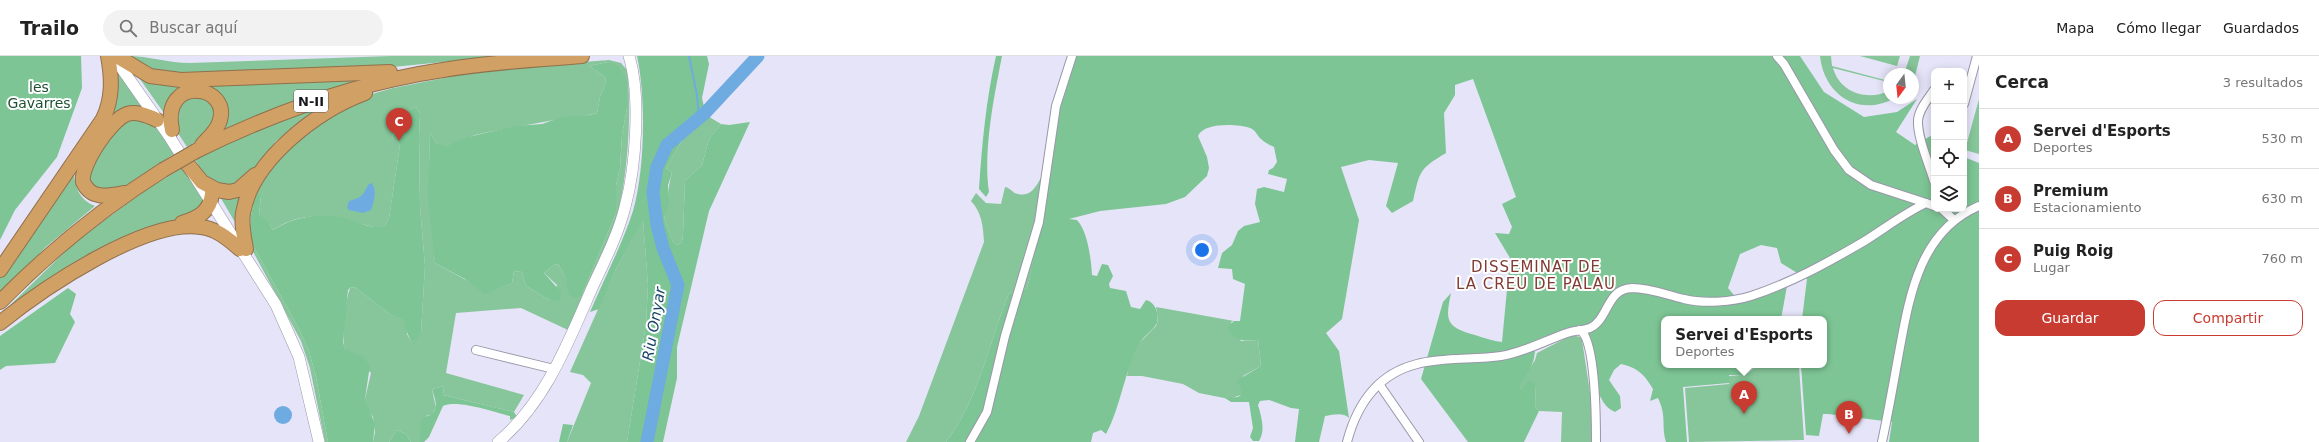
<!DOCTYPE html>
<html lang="es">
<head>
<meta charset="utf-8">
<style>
  :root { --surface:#fff; --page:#f2f2f2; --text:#222; --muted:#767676; --line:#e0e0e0; --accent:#c83b30 }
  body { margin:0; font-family:"DejaVu Sans",sans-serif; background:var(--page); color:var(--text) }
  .controls { position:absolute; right:12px; top:12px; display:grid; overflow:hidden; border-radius:8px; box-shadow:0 2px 10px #0003 }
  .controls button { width:36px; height:36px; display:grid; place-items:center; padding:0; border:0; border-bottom:1px solid var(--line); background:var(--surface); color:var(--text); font:20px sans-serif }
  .compass { position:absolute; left:1883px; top:12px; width:36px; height:36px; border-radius:50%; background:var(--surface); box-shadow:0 2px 10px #0003; rotate:195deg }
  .you { position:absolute; left:1202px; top:194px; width:14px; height:14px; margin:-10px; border:3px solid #fff; border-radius:50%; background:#1a73e8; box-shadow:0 0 0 6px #1a73e833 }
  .badge { display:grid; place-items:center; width:26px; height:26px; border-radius:50%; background:var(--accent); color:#fff; font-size:13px; font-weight:700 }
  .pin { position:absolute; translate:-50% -33px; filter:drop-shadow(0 1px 2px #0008) }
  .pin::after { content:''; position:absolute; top:21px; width:14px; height:12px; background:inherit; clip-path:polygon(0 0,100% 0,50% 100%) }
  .popup { position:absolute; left:1661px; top:260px; width:166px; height:52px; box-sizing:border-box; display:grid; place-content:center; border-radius:8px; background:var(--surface); filter:drop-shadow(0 1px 3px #0005); font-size:13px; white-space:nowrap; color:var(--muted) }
  .popup b { font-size:15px; color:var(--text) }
  .popup::after { content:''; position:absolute; left:50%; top:100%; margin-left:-8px; border:8px solid transparent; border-top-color:var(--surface) }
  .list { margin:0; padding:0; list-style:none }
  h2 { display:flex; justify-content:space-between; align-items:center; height:52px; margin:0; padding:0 16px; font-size:17px }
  h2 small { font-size:13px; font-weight:400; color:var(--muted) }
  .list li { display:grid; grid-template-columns:26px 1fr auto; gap:12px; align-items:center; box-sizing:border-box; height:60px; padding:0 16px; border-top:1px solid var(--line) }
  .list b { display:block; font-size:15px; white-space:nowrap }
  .list p { margin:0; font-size:13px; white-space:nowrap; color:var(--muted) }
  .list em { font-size:13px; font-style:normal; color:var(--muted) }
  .actions { display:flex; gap:8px; padding:12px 16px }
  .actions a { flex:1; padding:9px 0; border:1px solid var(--accent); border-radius:12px; text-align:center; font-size:14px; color:var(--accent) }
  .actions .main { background:var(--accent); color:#fff }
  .icon { flex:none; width:22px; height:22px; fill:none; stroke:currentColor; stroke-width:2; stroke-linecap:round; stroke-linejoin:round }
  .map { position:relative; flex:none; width:1979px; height:386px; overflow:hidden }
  header { display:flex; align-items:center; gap:24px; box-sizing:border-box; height:56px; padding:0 20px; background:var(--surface); border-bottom:1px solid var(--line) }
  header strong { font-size:19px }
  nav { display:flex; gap:22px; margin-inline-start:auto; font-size:14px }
  .search { width:280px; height:36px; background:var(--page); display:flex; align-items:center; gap:10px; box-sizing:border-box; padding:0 14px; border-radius:22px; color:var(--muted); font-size:15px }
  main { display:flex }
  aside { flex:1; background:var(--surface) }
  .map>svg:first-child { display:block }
  .green { fill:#87c69a; fill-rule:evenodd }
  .forest { fill:#7dc594 }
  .water { fill:#6eabe1 }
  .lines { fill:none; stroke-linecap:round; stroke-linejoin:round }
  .stream { stroke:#6eabe1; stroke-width:2 }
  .river { stroke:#6eabe1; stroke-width:13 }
  .street-casing { stroke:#9997a9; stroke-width:10 }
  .secondary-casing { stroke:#9997a9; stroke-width:12 }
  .highway-casing { stroke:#90704c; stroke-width:16 }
  .street { stroke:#fff; stroke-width:8 }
  .secondary { stroke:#fff; stroke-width:11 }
  .highway { stroke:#d0a065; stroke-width:14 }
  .highway-bridge-casing { stroke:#90704c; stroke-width:16; stroke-linecap:butt }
  .highway-bridge { stroke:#d0a065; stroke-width:14 }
  .labels { text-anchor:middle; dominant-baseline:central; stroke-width:4; stroke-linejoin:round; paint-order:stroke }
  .shield { fill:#fff; stroke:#5e5d62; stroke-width:1 }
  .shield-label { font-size:13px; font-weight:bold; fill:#19181f }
  .park-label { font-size:14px; fill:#1b5030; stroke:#fff }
  .neighbourhood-label { font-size:15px; letter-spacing:1px; fill:#823b32; stroke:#fff }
  .water-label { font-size:15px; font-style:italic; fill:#174468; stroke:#fff }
</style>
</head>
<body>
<header>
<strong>Trailo</strong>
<div class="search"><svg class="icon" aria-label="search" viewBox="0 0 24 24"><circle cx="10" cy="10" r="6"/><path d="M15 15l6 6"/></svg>Buscar aquí</div>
<nav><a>Mapa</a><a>Cómo llegar</a><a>Guardados</a></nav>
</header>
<main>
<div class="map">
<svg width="1979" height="386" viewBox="0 0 1979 386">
  <rect width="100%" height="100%" fill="#e6e4f8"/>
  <g class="green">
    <path d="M127,0C149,0 168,7 190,7L391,0H503L383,12L194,20L154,15Z"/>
    <path d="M1820,0H1831L1832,10L1885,24L1886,21L1889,22V30L1884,28V25L1833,12C1840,37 1867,45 1889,35V42H1895C1859,62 1824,39 1820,0Z"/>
    <polygon points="1860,0 1900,0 1897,10"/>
    <polygon points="1910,0 1920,0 1913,28 1913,18 1904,18"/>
    <path d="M609,4L621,7L627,14C632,50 628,120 618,156C606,196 585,235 568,274L521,252L456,257L446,317L524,339L514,356L443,339L444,330L432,333L436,352L432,358L426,360L419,386H411L406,378L397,374L389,386H373L375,376L373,361L368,354L365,343L371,317C363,309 352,301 345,293C341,288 346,236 351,231L356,232L391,259L401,261L406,266L407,278L411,285L421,277L425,210L420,151L419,80L420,58L416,51L401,57L392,81L400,89L389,162L385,170L378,172C338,163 310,150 273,174L270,169L259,159L261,140C248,150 249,170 251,186L299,273L309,295L316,321L328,386H325L310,312L301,285L249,188L246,164L258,128L287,91L307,72L365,40L393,32L490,13ZM608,6L627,24V52L622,79L620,112L616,129V157L582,239L569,233L565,220L558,208L554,209L544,217L557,229L551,245L526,230L522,216L514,215L512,227L488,236L435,207L429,120L430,77L437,88C449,95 464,82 475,79C501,73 528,69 554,64C568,61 583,61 597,57L600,41L606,26L605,21L589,10Z"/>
    <polygon points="113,9 144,53 108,61"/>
    <polygon points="135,16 191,28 171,40 166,60"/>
    <polygon points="365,23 296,44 220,76 225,62 197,29"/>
    <polygon points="205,40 218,57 207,79 187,91 174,71 181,42"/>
    <polygon points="339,42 307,62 276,85 249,121 227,132 205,121 195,103 268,68"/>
    <polygon points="1979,43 1979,98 1965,94"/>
    <path d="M706,59L721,68L709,83L702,109L685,125L683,178L682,186L678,189L673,186L664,162C669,146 667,133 672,117L666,112L685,79Z"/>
    <polygon points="131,62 157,70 174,98 122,132 104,138 90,129 89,116 94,106 118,71"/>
    <polygon points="183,111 206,147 187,162 155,170 0,259 75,186 143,136"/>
    <path d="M1047,113L1036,202L1027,232L1009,237C989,287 979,343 946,386H906L919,360L984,186C983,170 982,157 971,145L976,137L986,147L1001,148L1005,131C1011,132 1012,137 1018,138C1035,142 1038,123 1047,113Z"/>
    <path d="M74,117C75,132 80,144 95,150L47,190L0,236V222Z"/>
    <polygon points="246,135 239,173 219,139"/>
    <polygon points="643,163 648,229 646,268 627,386 567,386 591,327 583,319 570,316 616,213"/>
    <polygon points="1156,251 1234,265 1231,266 1241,285 1258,284 1261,310 1243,320 1241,339 1229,343 1199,337 1183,328 1142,320 1127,320 1129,309 1139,287 1156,270 1158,264"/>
    <polygon points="1572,279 1580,281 1582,284 1592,350 1592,386 1561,386 1562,356 1539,355 1535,351 1536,328 1522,333 1518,331 1535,304 1537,297"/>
    <polygon points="1758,309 1799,310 1804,384 1689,386 1685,332 1729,328 1729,320 1744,320"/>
  </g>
  <g class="forest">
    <polygon points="0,0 81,0 82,32 57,101 15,154 0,184"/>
    <path d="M637,0H707L709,8L702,42L706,59L685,79L666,112L672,117L668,129L669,147L664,162L673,186L678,189L682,186L683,178L685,125L702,109L709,83L721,68L729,69L750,66L709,155L677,291V322L663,386H627L646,268L648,229L643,164L616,213L599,253L590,256C604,223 622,189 633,155C645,114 646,41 637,0Z"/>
    <path d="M996,0H1002C994,41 983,94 989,136L986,141L979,133C982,88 986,44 996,0Z"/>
    <path d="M1072,0H1800L1824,36L1864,61L1897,56L1917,43L1896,76L1915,89L1934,78V153H1964V101L1979,107V386H1889L1892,366L1828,358H1823L1819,380L1806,379L1801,309H1824V263H1802L1807,223L1781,207L1777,192L1761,189L1740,198L1728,232L1738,244L1787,230L1781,263H1664V309H1757L1743,320L1729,319V327L1683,331L1687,386H1666C1661,369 1667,361 1658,342L1650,345L1653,333C1644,318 1638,312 1621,308L1614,314L1609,324L1620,340L1621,352L1615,356C1589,345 1594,294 1587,270H1578L1534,286C1538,305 1528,316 1519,331L1522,333L1529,324L1536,328L1535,351L1539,355L1524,386H1468L1421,323L1443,246L1451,237C1445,265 1446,271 1475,279C1484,282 1493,285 1502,286L1510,202L1495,177L1509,178L1512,171L1502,148L1516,141L1473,23L1455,29V39L1444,57L1446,97C1419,113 1420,115 1413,145L1392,157L1386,150L1398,107L1369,104L1341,111L1359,164L1342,263L1326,277L1339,295L1349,362C1343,356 1333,359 1325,360L1319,386H1295L1299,353L1291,352L1269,344L1260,345L1258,349C1261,360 1266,374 1259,385H1253L1250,381L1253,372L1249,346H1231L1225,342L1238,341L1241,339V332L1236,325L1261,310L1258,284C1244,285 1234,286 1227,272L1234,265H1240L1245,228L1233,223L1232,213L1218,212L1222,197L1232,189L1238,175L1244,170L1260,166L1255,148L1257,133L1264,131L1284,136L1287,123L1268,118L1269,114L1273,112L1277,106L1274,91C1270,89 1265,87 1261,83C1257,80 1256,74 1250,72C1238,68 1204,66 1198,80L1207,101L1209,112L1207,120L1185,141L1166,148L1100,155L1069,163L1077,164C1088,176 1091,203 1092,219L1097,220L1102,208L1108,209L1113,220L1109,228L1110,232L1126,235L1131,251L1140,253L1146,244C1156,246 1159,259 1157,267C1153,275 1143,280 1139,288C1124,316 1121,350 1106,378L1101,374L1093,377L1091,386H946C979,343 989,287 1009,237L1027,232C1045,173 1041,109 1056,49C1060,33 1067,16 1072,0Z"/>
    <polygon points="608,6 619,11 627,24 627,52 622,79 620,112 616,129 616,157 582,239 575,242 569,239 565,220 558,208 554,209 544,217 561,236 560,244 551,245 526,230 522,216 514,215 512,227 485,238 465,223 435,207 428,143 430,77 437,88 447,90 468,81 515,70 542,68 562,61 589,59 597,57 600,41 606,26 605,21 589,10"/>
    <path d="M416,51L420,58L419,80L420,151L425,210L421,277L418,283L411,285L405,272V266L401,262L391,259L356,232L351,231L348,234L343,286L345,293L363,301L370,309L365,343L375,368L373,386H328L316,321L309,295L299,273L251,186C249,169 250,155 257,139H261L259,159L267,164L273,174C294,161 318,156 343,162C357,165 371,174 385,170L389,162L400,89L392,81L401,57Z"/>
    <polygon points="68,232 76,238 70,258 75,266 55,307 6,310 0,314 0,280"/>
    <path d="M444,330L443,339L514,356L517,361L510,364V360C493,356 458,343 443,350L429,381L424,386H419L422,363C425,360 427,361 431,358C440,353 434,340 432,333Z"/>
    <polygon points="563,368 573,369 567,386 559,386"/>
    <polygon points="397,374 406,378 411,386 389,386"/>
  </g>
  <g class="water">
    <path d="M372,127C377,135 374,146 371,154L363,157L349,154L347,152L349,145C364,141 362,139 369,128Z"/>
    <circle cx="283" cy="359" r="9"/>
  </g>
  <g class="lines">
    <polyline class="stream" points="689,0 697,39 699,63"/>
    <polyline class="river" points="647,386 678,229 663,192 657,169 653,136 657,111 667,89 705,57 758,0"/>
    <g class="street-casing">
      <g id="street">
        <polyline points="1777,0 1784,8 1834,94 1849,114 1871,129 1926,147"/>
        <path d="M1934,34C1928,43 1919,53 1918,64C1917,81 1929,108 1934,125"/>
        <polyline points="1964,48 1977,0"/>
        <polyline points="1942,153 1954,164"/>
        <path d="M1580,274C1596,284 1596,366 1596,386"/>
        <polyline points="476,294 554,313"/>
        <polyline points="1379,328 1419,386"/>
        <polyline points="970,386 987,356 1005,280 1039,166 1056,50 1072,0"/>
        <path d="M1347,386C1357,348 1377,318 1417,308C1444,301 1474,304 1501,300C1525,296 1544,285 1567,277C1575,274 1582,275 1590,272C1609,263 1606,233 1632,232C1650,232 1667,239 1684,243C1704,248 1732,246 1751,240C1791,227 1827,207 1863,186C1884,173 1903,158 1926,147L1934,150"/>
        <path d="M1882,386C1888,358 1893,330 1898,302C1909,243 1918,176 1979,150"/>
      </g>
    </g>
    <g class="secondary-casing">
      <g id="secondary">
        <polyline points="113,0 169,80 276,249 299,301 319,386"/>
        <path d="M498,386C545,347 568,287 592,232C604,206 618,179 625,151C636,111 641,39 629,0"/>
      </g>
    </g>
    <g class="highway-casing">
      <g id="highway">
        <polyline points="120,2 150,20 181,24 390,16"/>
        <path d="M172,74C160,18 234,28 219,67C216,76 208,82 202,89"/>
        <path d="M196,95C275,56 356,27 443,14C489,6 536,4 582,0"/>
        <polyline points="185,105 202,126 217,134 229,136 238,134 255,119"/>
        <path d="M124,137C108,140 91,144 83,126C80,109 111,64 127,58C137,55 148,60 157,64"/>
        <path d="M182,167C198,162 210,156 212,138"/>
        <path d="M246,193C244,181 241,169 243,157C252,104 317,55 365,37"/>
        <path d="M0,214L103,63C113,42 112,22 108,0"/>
        <path d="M0,246C50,195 103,152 163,114"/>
        <path d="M0,267C42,233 146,162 201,171C217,173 228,183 240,193"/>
      </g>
    </g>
    <use href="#street" class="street"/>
    <use href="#secondary" class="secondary"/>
    <use href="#highway" class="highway"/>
    <g class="highway-bridge-casing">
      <polyline id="highway-bridge" points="163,114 196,95"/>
    </g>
    <use href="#highway-bridge" class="highway-bridge"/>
  </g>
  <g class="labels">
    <rect class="shield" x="294" y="34" width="34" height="22" rx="3"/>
    <g class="shield-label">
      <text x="311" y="45">N-II</text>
    </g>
    <g class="park-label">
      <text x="39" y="31">les<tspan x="39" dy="16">Gavarres</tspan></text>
    </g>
    <g class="neighbourhood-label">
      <text x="1536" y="211">DISSEMINAT DE<tspan x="1536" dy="17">LA CREU DE PALAU</tspan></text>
    </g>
    <g class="water-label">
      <text transform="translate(654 268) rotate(-80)">Riu Onyar</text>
    </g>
  </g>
</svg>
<div class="controls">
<button>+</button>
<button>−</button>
<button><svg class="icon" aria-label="locate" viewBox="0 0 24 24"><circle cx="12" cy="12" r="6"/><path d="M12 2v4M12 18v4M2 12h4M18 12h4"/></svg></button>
<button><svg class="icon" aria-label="layers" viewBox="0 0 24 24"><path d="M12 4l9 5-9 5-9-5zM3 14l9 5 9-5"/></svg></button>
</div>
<svg class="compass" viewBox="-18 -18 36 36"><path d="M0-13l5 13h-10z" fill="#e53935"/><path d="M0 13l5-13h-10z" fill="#767676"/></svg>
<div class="you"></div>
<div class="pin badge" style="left:1744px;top:358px">A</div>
<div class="popup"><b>Servei d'Esports</b>Deportes</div>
<div class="pin badge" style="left:1849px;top:378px">B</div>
<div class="pin badge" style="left:399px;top:85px">C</div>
</div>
<aside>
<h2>Cerca<small>3 resultados</small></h2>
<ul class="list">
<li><span class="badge">A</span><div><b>Servei d'Esports</b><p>Deportes</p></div><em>530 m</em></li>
<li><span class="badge">B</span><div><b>Premium</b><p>Estacionamiento</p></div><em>630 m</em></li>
<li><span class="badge">C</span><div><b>Puig Roig</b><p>Lugar</p></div><em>760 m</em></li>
</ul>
<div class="actions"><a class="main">Guardar</a><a>Compartir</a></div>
</aside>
</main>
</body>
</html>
